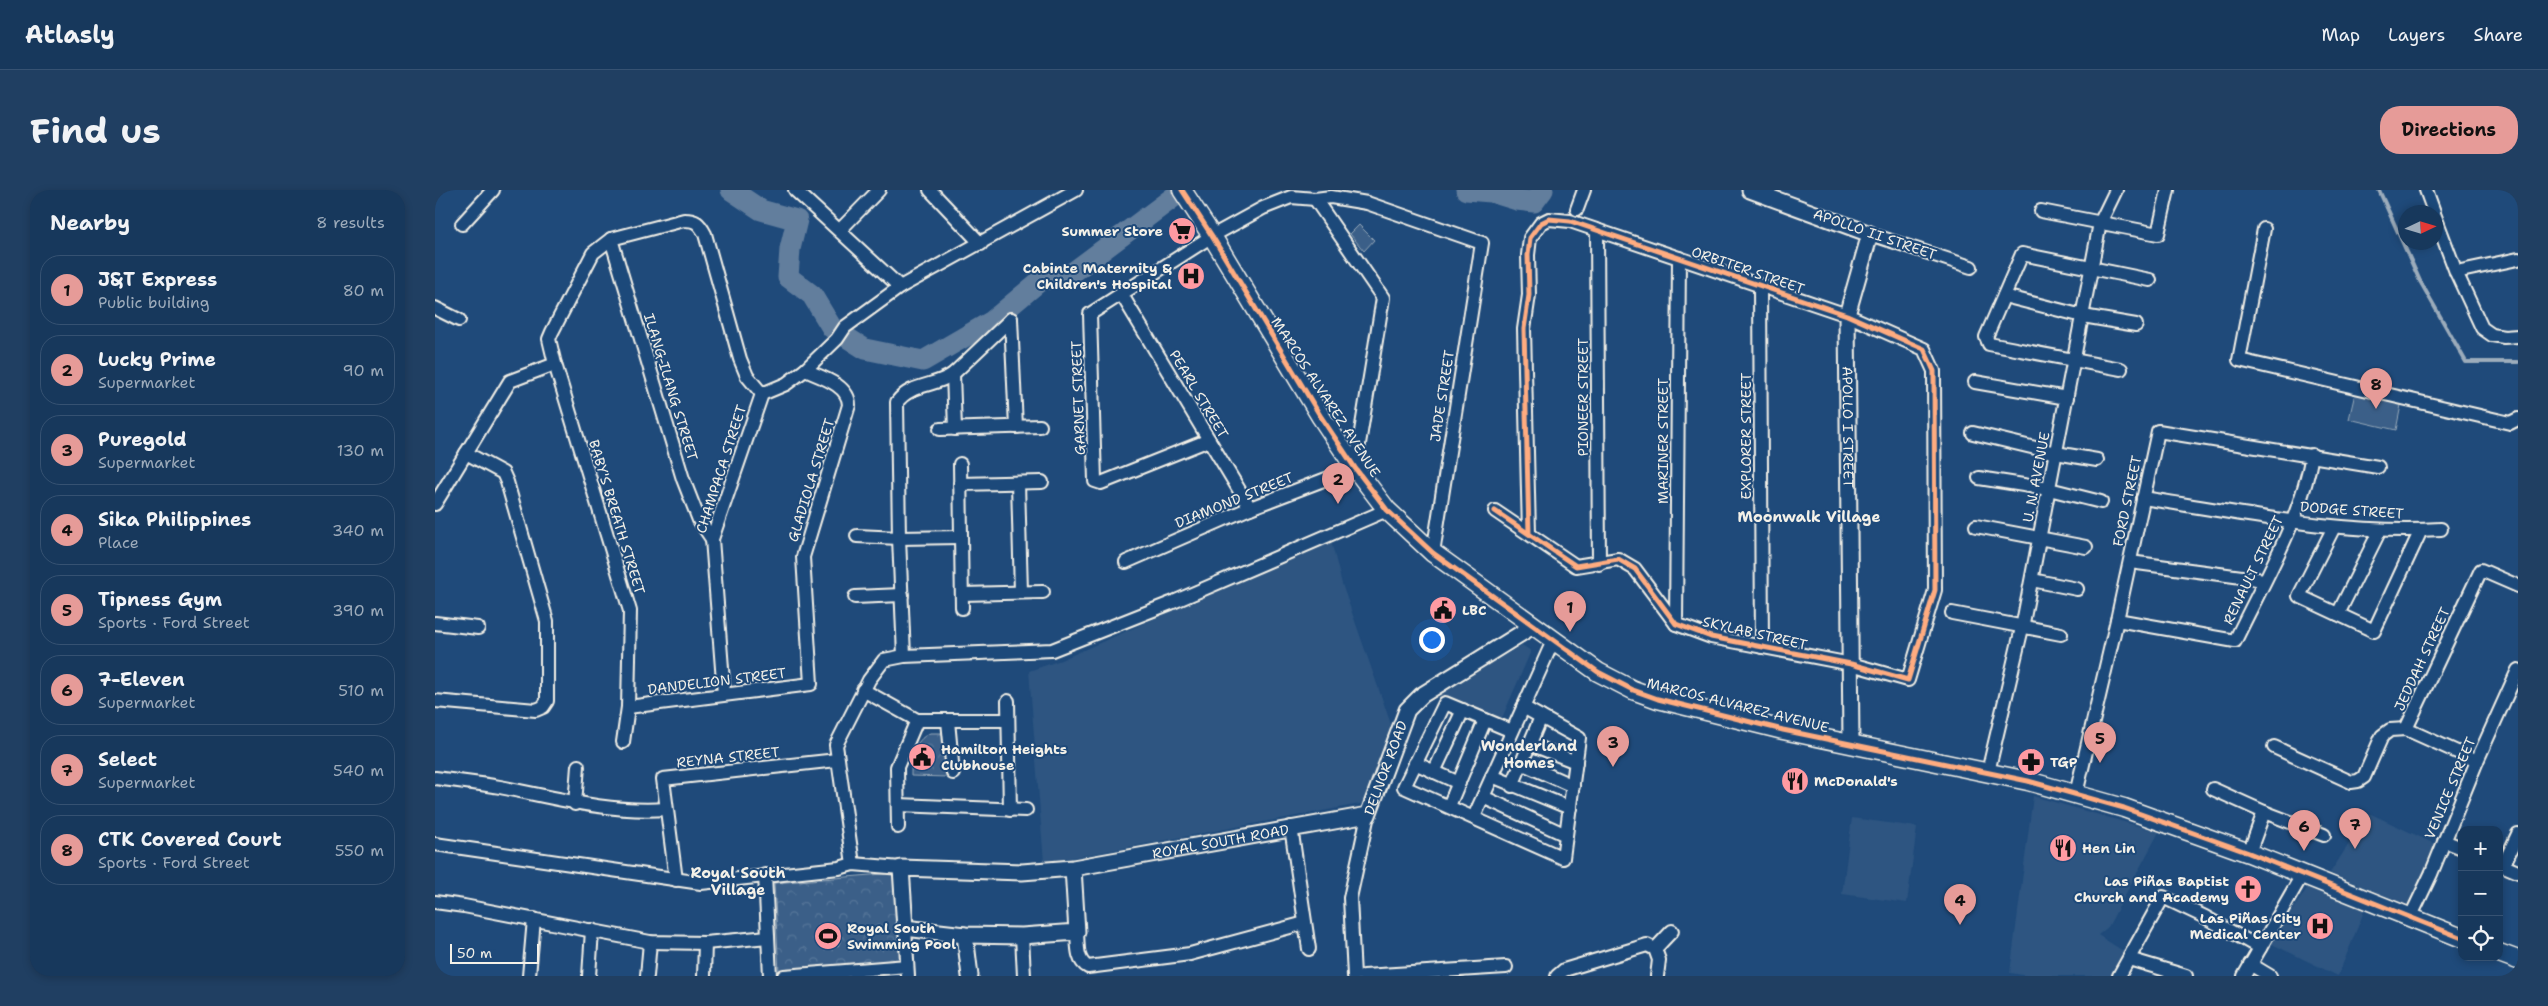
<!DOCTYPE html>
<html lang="en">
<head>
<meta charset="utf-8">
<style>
  :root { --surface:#17385c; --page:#203f62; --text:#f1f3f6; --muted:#9eacbb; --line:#365272; --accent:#e69b98 }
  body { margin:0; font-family:"Shantell Sans",sans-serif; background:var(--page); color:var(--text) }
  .controls { position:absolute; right:15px; bottom:15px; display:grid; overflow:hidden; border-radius:10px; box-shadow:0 2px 8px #0003 }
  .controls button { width:45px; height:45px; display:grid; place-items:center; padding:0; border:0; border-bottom:1px solid var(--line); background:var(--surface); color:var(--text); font:25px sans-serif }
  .compass { position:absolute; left:1963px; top:15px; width:45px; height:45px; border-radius:50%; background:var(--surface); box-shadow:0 2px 8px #0003; rotate:86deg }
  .scale { position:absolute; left:15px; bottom:12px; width:89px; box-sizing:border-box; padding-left:5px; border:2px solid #f4f1e8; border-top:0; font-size:14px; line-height:18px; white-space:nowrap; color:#f4f1e8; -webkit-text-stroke:4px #1f4a7a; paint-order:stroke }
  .you { position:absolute; left:996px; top:449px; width:18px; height:18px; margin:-12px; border:4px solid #fff; border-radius:50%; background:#1a73e8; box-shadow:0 0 0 8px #1a73e833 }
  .badge { display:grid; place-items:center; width:32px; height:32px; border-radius:50%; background:var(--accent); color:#111; font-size:16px; font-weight:700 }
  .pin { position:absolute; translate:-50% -41px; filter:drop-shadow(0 1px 2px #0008) }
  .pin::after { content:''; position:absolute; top:26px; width:18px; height:15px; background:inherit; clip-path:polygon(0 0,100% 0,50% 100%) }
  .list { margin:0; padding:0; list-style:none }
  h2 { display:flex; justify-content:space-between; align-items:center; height:65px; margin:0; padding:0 20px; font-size:21px }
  h2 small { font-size:16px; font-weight:400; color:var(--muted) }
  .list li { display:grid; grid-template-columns:32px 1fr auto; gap:15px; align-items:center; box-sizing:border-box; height:70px; margin:0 10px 10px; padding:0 10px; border:1px solid var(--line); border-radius:20px }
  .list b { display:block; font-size:19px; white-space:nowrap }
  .list p { margin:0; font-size:16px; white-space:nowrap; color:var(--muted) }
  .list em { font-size:16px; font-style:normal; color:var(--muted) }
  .icon { flex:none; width:28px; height:28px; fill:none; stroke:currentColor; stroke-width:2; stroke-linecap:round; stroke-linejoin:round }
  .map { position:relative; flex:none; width:2083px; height:786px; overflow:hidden; border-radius:20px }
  header { display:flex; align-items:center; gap:30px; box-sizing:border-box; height:70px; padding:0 25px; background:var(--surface); border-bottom:1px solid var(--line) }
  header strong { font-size:24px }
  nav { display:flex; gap:28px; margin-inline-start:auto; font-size:18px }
  .intro { display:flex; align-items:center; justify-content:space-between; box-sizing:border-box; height:120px; padding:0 30px }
  h1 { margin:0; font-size:35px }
  .button { padding:12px 22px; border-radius:20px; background:var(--accent); color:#111; font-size:18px; font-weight:700 }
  main { display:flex; gap:30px; padding:0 30px }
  aside { flex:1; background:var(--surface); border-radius:20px; box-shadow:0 2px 8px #0003 }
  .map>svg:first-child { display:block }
  .built { fill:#2d5581 }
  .park { fill:url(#park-crowns); stroke:#97a8b8 }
  .pitch { fill:#3a5f88; stroke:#97a8b8 }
  .water { fill:url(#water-waves); stroke:#9cacbb }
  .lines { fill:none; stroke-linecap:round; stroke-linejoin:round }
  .stream { stroke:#9cacbb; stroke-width:4 }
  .river { stroke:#627e9d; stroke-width:21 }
  .minor-casing { stroke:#f4f1e8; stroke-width:16 }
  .tertiary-casing { stroke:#f4f1e8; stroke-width:19 }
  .secondary-casing { stroke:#f4f1e8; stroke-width:21 }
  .minor { stroke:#1f4a7a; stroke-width:12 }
  .tertiary { stroke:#1f4a7a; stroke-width:15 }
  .secondary { stroke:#1f4a7a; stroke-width:18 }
  .cycleway-casing { stroke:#1f4a7a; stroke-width:8 }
  .cycleway { stroke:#ffac80; stroke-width:5 }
  .labels { text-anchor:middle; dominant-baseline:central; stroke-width:4; stroke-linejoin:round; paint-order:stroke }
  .poi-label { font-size:14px; font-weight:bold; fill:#f4f1e8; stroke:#1f4a7a; text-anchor:start }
  .street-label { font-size:14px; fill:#f4f1e8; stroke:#1f4a7a }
  .neighbourhood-label { font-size:15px; font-weight:bold; fill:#f4f1e8; stroke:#1f4a7a }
</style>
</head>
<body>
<header>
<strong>Atlasly</strong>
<nav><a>Map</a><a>Layers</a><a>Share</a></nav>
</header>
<div class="intro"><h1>Find us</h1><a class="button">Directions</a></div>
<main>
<aside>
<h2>Nearby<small>8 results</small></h2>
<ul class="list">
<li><span class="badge">1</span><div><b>J&amp;T Express</b><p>Public building</p></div><em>80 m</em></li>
<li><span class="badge">2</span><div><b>Lucky Prime</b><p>Supermarket</p></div><em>90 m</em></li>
<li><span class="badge">3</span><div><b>Puregold</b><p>Supermarket</p></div><em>130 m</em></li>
<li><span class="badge">4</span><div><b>Sika Philippines</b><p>Place</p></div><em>340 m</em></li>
<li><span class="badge">5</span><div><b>Tipness Gym</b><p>Sports · Ford Street</p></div><em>390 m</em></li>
<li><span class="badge">6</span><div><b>7-Eleven</b><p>Supermarket</p></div><em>510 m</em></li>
<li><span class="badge">7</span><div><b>Select</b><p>Supermarket</p></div><em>540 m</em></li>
<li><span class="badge">8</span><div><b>CTK Covered Court</b><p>Sports · Ford Street</p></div><em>550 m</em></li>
</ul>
</aside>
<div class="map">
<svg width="2083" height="786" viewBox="0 0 2083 786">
  <defs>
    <pattern id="park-crowns" width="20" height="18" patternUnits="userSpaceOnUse" patternTransform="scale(1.25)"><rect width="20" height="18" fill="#3a5f88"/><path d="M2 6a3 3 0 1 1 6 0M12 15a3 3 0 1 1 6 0" fill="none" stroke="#577699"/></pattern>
    <pattern id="water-waves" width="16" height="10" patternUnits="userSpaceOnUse" patternTransform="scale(1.25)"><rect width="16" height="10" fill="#627e9d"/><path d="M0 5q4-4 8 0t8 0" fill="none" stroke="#58687a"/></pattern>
  </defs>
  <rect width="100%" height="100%" fill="#1f4a7a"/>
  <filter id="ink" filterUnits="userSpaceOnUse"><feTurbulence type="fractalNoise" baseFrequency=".02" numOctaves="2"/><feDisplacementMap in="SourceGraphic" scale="10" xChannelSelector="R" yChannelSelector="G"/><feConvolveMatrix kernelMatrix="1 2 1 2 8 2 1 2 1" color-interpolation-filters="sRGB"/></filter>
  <g filter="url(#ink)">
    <g class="built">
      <polygon points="896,351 907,394 957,537 930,613 609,673 594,481 626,470"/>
      <polygon points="1087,455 1096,461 1064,535 1002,505"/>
      <polygon points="1598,606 1724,642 1673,737 1663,745 1693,764 1680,786 1594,786 1575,783"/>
      <polygon points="1934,623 2002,655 1974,714 1967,713 1895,683"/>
      <polygon points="1417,628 1482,637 1472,713 1407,704"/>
      <polygon points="1873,697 1930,719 1903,786 1835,753"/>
    </g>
    <g class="park">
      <path d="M495,543H509L511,546L513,587L476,586C476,569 478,551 495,543Z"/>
      <polygon points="460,683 466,770 344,782 339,693"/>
    </g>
    <g class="pitch">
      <polygon points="924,35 939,50 929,61 915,44"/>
      <polygon points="1921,199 1967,210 1961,240 1914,229"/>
    </g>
    <polygon class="water" points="384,735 407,747 403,756 380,744"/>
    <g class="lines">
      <polyline class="stream" points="1944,0 1985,91 2031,172 2083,172"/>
      <g class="river">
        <polyline points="296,0 326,20 362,30 355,59 353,87 377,105 397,138 430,159 488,171 557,131 606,90 633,86 748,0"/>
        <polyline points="1031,0 1056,2 1082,10 1099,12 1108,0"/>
      </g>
      <g class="minor-casing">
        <g id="minor">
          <polyline points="360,0 465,97"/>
          <polyline points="495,0 546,54"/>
          <polyline points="1991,0 1999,22"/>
          <polyline points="1142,19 1149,0"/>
          <polyline points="1606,21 1723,44 1733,0"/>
          <polyline points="2000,26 2021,82 2047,138 2057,145 2069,147 2083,146"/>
          <polyline points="27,34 58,0"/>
          <polyline points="1829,39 1804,170 2075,233 2083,229"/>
          <polyline points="405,40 444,0"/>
          <polyline points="1162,40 1164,374"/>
          <polyline points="1435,44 1536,77"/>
          <polyline points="176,49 248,289 264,330 277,349"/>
          <polyline points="2021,82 2083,69"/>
          <polyline points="1325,96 1327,457"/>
          <polyline points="687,105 815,318"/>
          <polyline points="1569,106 1648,126 1701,135"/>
          <polyline points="0,118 24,130"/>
          <polyline points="576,129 581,237"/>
          <polyline points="1686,179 1554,154 1551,147 1587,64 1715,90"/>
          <polyline points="518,184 520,239"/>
          <polyline points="1540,192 1632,208"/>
          <polyline points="505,239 605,236"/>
          <polyline points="1538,243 1621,263 1662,270"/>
          <polyline points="774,250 666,293 660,291 655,124 777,46 828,18 856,7 880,9 896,7 932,13 1047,53 998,363"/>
          <polyline points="525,274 527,418"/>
          <polyline points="1544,288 1614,299 1666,312"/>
          <polyline points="583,293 586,402"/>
          <polyline points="525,294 607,292"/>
          <path d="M1708,308C1807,323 1906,345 2006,339"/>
          <polyline points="0,314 75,191 120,174"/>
          <polyline points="1060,321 1141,376 1183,369 1200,379 1241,434 1276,447 1416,474 1473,490 1500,400 1499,181 1489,159 1412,125 1135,31 1114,29 1106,33 1095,48 1093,65 1094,105 1089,139 1094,343"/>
          <polyline points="1541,336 1651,357"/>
          <polyline points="1899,337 1864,406 1939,441 1986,340"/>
          <polyline points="422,346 464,348 526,347"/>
          <polyline points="691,372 815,318 920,278 948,108 880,9"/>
          <polyline points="1695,372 1829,390"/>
          <polyline points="1597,390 1642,399"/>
          <polyline points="527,404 608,402"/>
          <polyline points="420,407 467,405"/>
          <polyline points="1517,423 1626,444"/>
          <polyline points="1903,424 1945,340"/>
          <path d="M1682,430L1800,451C1829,390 1865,332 1877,265"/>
          <polyline points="0,433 43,438"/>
          <polyline points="1241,434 1244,68"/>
          <path d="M469,466L464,348L462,212C476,193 500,197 518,184L576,129"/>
          <polyline points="428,500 482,530 573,530"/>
          <polyline points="289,504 277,349 327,204 351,194 370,180 402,149 410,137 465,97 641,0"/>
          <polyline points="0,511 101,520 108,517 112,511 112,431 72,292 68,283 31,263"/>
          <polyline points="573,511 575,620"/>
          <path d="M193,517L376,494L368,367L414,215C414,195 386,187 370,180"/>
          <polyline points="513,531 518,583"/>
          <polyline points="1077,541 1010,513 969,597 1128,668 1144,548 1088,517"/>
          <path d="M188,552L193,517L195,421L120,174L114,149L117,142L158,63L176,49L249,30C261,30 264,33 270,44L305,169L312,186L327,204"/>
          <polyline points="1095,554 1141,572"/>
          <polyline points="1839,557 1916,592 1923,591 1929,587 1947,546 1955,540 1971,539"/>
          <polyline points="2042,571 1971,539 2046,380 2083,396"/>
          <polyline points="980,573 1024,593"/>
          <polyline points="1086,573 1138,596"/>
          <polyline points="999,582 1028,520"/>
          <polyline points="1553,582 1587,438 1665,33 1681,0"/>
          <polyline points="1057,586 1135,618"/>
          <path d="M0,588C21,591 43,593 65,597C121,608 173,623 231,619"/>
          <polyline points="1077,596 1106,527"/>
          <polyline points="1778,599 1829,622 1889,645"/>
          <polyline points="1641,604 1682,430 1723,241 1943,277"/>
          <polyline points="1048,607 1131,645"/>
          <polyline points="140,614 143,576"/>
          <polyline points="463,615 591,620"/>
          <polyline points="1014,616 1050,530"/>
          <polyline points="1039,627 1118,451"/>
          <polyline points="463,637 462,577 482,530"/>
          <polyline points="856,637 874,759"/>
          <polyline points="2009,651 2027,658"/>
          <polyline points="0,654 266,693 404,678 418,674 466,678"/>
          <polyline points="1814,663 1829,622"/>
          <polyline points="418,674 401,555 434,490 449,470 469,466 617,460 736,413 952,320"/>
          <polyline points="2064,674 2083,682"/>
          <polyline points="2068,676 2083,644"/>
          <polyline points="330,685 335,786"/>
          <polyline points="241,690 228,589 402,570"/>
          <polyline points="0,712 29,716 215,752 270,753 333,747"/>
          <polyline points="1975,728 1996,684 2042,571 2083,480"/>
          <polyline points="470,738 473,786"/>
          <path d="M642,742C643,754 641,771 653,777L755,764L870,733"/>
          <polyline points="587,746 589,786"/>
          <polyline points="1220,759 1237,741"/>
          <polyline points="1694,769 1751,786"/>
          <polyline points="1815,774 1835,786"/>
          <polyline points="94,786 99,729"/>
          <polyline points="154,786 157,740"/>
          <polyline points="212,786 215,752"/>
          <polyline points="269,786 270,753"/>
          <polyline points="349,786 472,776"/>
          <polyline points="919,786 915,708 933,625"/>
          <polyline points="929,786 1071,777"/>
          <polyline points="1122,786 1129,780 1212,755 1220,759 1224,770 1222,786"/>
          <polyline points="1684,786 1728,707 1770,727 1825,758"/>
          <polyline points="1809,786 1867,685"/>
        </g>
      </g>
      <g class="tertiary-casing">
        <g id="tertiary">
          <path id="s1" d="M1315,0L1435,44L1412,125L1416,553"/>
          <path id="s2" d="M638,678L642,742L587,746L530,745L470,738L466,678L587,682L638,678L933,625L972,520L987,505L1098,436"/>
          <polyline points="530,745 535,786"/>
        </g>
      </g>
      <g class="secondary-casing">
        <g id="secondary">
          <polyline points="747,0 777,46 886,227 920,278 952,320 998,363 1163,482 1198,500 1223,509 1348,540 1593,591 1689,618 1814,663 2027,748"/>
          <polyline points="2064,763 2083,770"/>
        </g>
      </g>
      <use href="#minor" class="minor"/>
      <use href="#tertiary" class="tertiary"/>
      <use href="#secondary" class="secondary"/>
      <g class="cycleway-casing">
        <g id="cycleway">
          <polyline points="747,0 777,46 886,227 920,278 952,320 998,363 1163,482 1198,500 1223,509 1348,540 1593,591 1689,618 1814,663 2027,748"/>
          <polyline points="1060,321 1141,376 1183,369 1200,379 1241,434 1276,447 1416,474 1473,490 1500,400 1499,181 1489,159 1412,125 1135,31 1114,29 1106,33 1095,48 1093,65 1094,105 1089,139 1094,343"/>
        </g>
      </g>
      <use href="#cycleway" class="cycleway"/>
    </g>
  </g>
  <defs>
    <g id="supermarket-disc" transform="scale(1.4375)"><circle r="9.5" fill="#ff9aa2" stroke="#1f4a7a"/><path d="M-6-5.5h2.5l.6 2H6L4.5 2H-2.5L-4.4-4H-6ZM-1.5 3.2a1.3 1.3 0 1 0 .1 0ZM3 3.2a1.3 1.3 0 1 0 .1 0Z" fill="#111"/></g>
    <g id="hospital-disc" transform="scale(1.4375)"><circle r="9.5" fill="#ff9aa2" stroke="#1f4a7a"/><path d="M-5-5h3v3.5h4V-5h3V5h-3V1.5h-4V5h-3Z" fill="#111"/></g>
    <g id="civic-disc" transform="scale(1.4375)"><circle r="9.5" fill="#ff9aa2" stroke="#1f4a7a"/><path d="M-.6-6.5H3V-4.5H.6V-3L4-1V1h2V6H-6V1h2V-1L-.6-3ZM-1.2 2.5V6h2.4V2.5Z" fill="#111"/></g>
    <g id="pharmacy-disc" transform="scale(1.4375)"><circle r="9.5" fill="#ff9aa2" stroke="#1f4a7a"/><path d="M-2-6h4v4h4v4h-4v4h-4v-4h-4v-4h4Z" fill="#111"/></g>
    <g id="restaurant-disc" transform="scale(1.4375)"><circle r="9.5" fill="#ff9aa2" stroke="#1f4a7a"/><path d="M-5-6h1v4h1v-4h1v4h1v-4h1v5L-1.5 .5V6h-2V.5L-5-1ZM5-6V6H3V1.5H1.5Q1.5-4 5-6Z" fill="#111"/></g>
    <g id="church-disc" transform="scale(1.4375)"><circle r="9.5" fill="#ff9aa2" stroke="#1f4a7a"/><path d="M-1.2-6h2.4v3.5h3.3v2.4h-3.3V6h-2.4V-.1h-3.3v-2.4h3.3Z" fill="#111"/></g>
    <g id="stadium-disc" transform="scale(1.4375)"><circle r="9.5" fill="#ff9aa2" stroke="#1f4a7a"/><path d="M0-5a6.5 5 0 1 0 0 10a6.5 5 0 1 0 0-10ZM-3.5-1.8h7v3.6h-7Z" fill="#111"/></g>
  </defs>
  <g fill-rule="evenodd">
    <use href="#supermarket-disc" x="747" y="41"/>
    <use href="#hospital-disc" x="756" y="86"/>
    <use href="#civic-disc" x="1008" y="420"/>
    <use href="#civic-disc" x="487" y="567"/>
    <use href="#pharmacy-disc" x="1596" y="572"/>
    <use href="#restaurant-disc" x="1360" y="591"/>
    <use href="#restaurant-disc" x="1628" y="658"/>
    <use href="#church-disc" x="1813" y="699"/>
    <use href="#hospital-disc" x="1885" y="736"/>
    <use href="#stadium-disc" x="393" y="746"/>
  </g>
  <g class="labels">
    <g class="poi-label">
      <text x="728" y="41" text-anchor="end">Summer Store</text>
      <text x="737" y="78" text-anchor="end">Cabinte Maternity &amp;<tspan x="737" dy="16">Children's Hospital</tspan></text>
      <text x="1027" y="420">LBC</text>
      <text x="506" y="559">Hamilton Heights<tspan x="506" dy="16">Clubhouse</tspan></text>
      <text x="1615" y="572">TGP</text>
      <text x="1379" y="591">McDonald's</text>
      <text x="1647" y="658">Hen Lin</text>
      <text x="1794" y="691" text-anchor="end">Las Piñas Baptist<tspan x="1794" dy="16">Church and Academy</tspan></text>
      <text x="1866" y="728" text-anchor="end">Las Piñas City<tspan x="1866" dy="16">Medical Center</tspan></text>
      <text x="412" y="738">Royal South<tspan x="412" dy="16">Swimming Pool</tspan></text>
    </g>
    <g class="street-label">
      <text transform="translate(1440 44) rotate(19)">APOLLO II STREET</text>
      <text transform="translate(1313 80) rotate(19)">ORBITER STREET</text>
      <text transform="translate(236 197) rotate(73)">ILANG-ILANG STREET</text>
      <text transform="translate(764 204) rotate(59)">PEARL STREET</text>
      <text transform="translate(1007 206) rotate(-81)">JADE STREET</text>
      <text transform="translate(891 207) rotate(57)">MARCOS ALVAREZ AVENUE</text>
      <text transform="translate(1148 207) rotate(-90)">PIONEER STREET</text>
      <text transform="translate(643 208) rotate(-92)">GARNET STREET</text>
      <text stroke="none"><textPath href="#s1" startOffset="324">APOLLO I STREET</textPath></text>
      <text transform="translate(1311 246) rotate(-90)">EXPLORER STREET</text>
      <text transform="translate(1228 251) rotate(-90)">MARINER STREET</text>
      <text transform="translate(286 279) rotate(-72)">CHAMPACA STREET</text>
      <text transform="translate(1601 287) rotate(-79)">U. N. AVENUE</text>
      <text transform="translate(376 290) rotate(-73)">GLADIOLA STREET</text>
      <text transform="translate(799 310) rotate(-22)">DIAMOND STREET</text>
      <text transform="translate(1692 311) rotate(-78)">FORD STREET</text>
      <text transform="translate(1917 320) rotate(4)">DODGE STREET</text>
      <text transform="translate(182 327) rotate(73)">BABY'S BREATH STREET</text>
      <text transform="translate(1818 380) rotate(-64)">RENAULT STREET</text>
      <text transform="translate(1320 443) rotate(13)">SKYLAB STREET</text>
      <text transform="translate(1987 469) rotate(-65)">JEDDAH STREET</text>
      <text transform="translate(282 491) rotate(-7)">DANDELION STREET</text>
      <text transform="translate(1303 515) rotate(14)">MARCOS ALVAREZ AVENUE</text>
      <text transform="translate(293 567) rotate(-6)">REYNA STREET</text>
      <text stroke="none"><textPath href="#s2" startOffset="819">DELNOR ROAD</textPath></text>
      <text transform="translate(2015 598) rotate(-67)">VENICE STREET</text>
      <text stroke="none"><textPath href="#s2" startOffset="619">ROYAL SOUTH ROAD</textPath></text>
    </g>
    <g class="neighbourhood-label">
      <text x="1374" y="327">Moonwalk Village</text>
      <text x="1094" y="556">Wonderland<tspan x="1094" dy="17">Homes</tspan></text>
      <text x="303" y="683">Royal South<tspan x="303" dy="17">Village</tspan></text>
    </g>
  </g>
</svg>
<div class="controls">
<button>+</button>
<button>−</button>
<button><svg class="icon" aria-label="locate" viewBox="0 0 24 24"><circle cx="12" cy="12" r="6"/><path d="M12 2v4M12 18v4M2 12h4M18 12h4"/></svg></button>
</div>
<svg class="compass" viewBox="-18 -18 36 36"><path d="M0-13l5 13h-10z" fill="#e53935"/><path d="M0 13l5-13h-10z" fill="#9eacbb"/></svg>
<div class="scale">50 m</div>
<div class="you"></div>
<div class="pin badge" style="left:1135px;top:442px">1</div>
<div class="pin badge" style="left:903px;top:314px">2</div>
<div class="pin badge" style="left:1178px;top:577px">3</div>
<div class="pin badge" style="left:1525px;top:735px">4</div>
<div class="pin badge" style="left:1665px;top:573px">5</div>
<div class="pin badge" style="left:1869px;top:661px">6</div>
<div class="pin badge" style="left:1920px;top:659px">7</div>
<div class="pin badge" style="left:1941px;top:219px">8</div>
</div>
</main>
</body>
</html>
